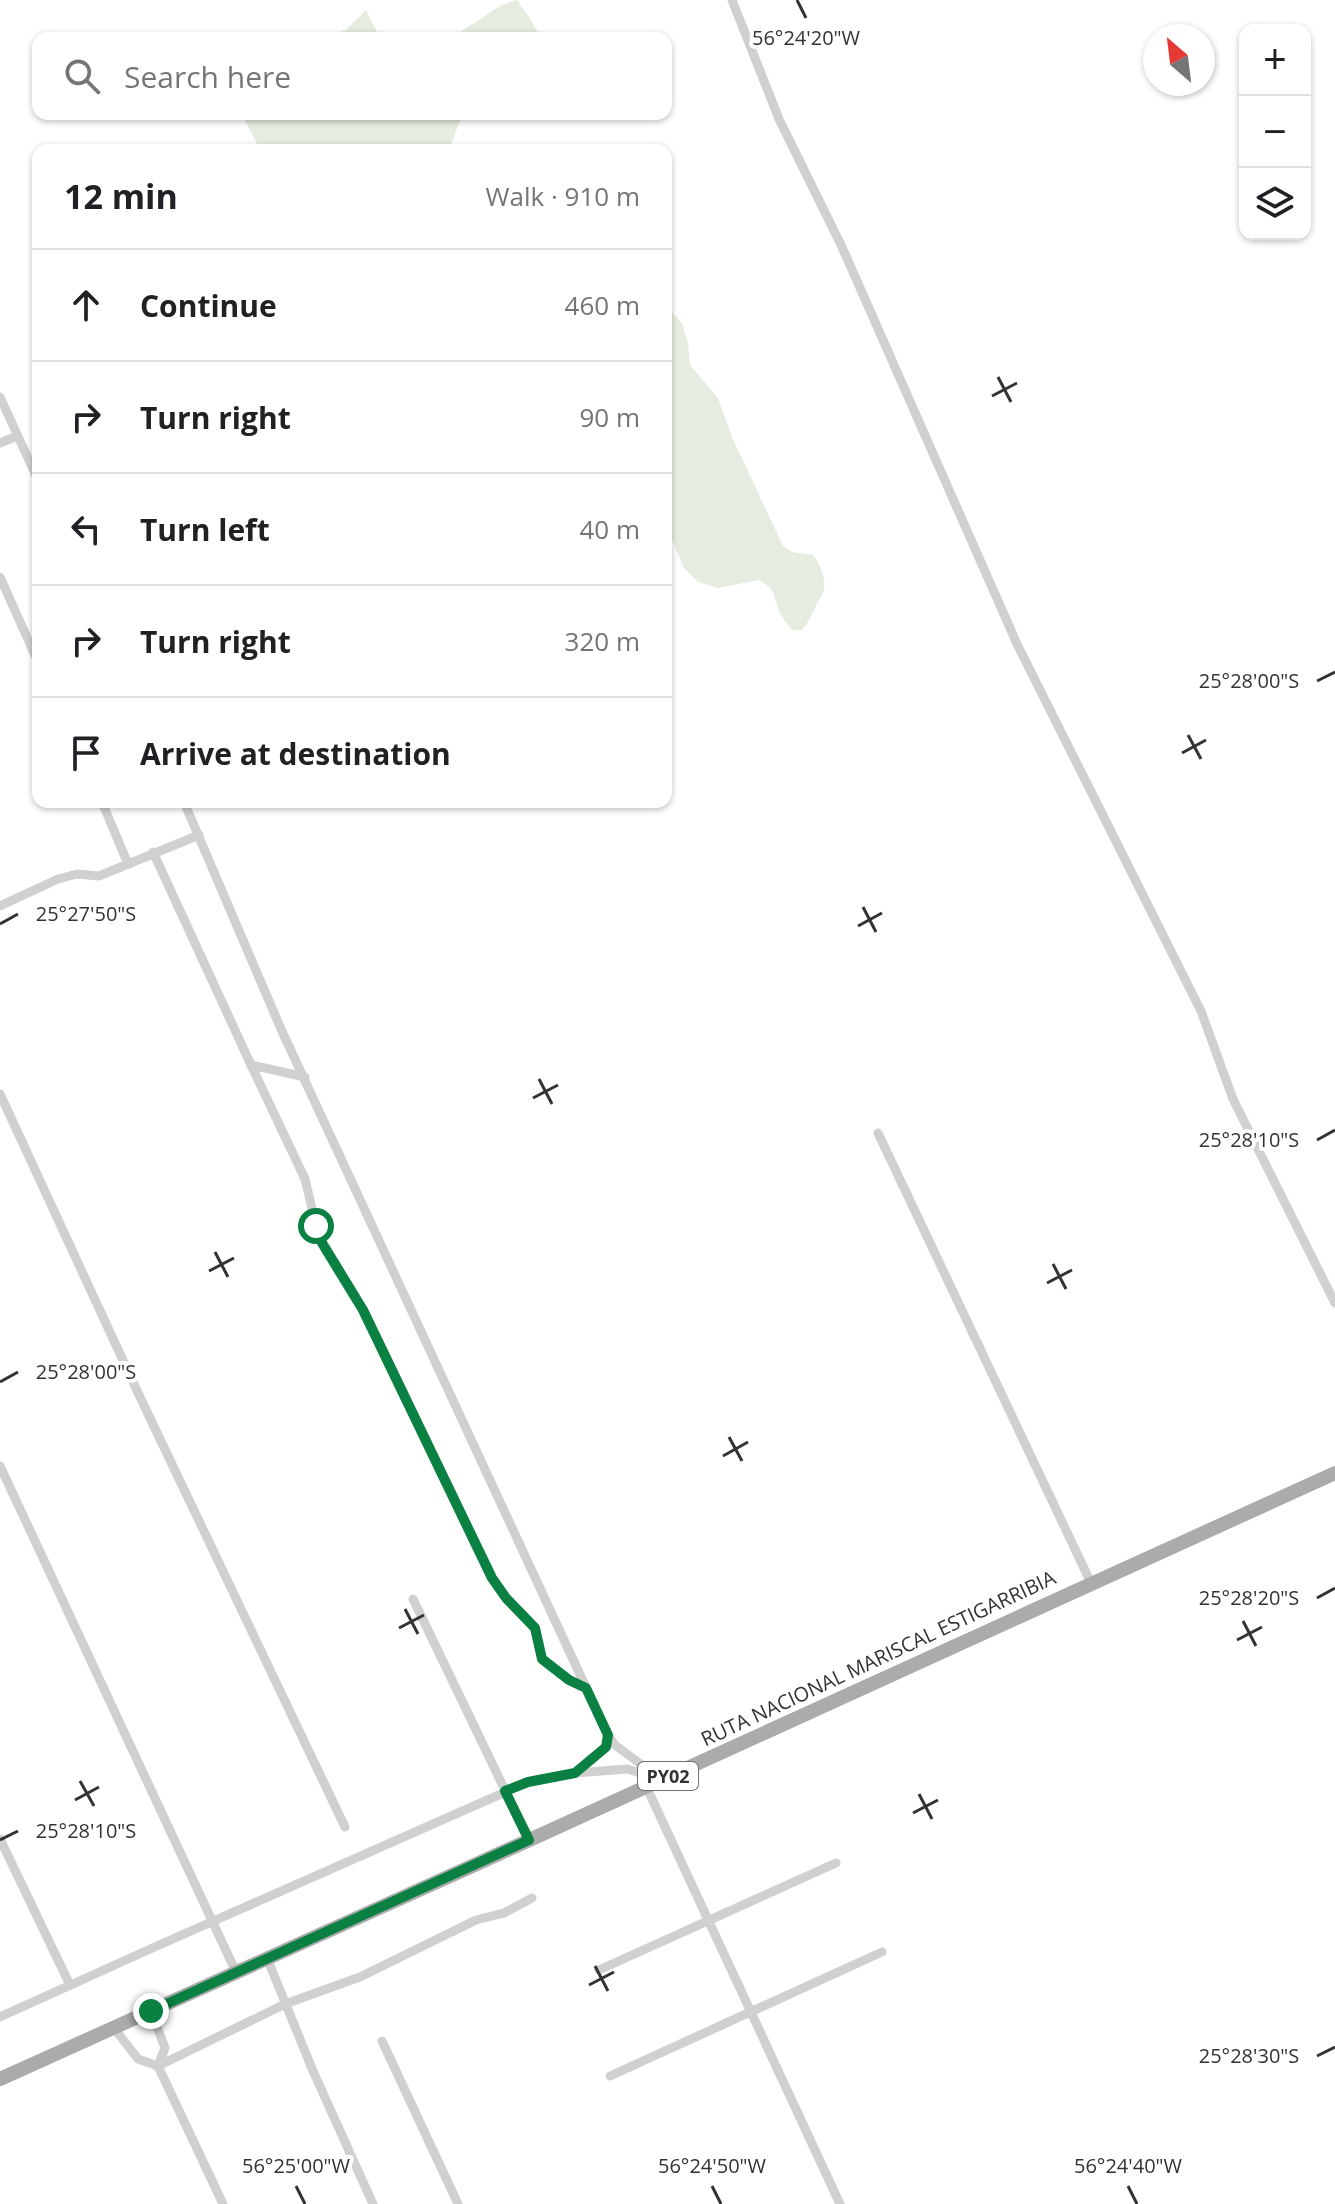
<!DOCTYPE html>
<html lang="en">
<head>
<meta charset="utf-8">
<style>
  :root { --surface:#fff; --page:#f2f2f2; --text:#202124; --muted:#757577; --line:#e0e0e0 }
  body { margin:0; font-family:"Open Sans",sans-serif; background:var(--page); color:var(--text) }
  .controls { position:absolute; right:24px; top:24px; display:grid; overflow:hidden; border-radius:16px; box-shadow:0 2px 6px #0004 }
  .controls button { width:72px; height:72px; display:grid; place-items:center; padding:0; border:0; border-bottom:2px solid var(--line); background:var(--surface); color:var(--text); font:40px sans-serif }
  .compass { position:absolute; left:1143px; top:24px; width:72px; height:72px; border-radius:50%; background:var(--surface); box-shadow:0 2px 6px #0004; rotate:332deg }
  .stop { position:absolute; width:24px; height:24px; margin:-18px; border:6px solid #0b8043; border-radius:50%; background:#fff }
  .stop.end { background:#0b8043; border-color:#fff; box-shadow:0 2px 8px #0008 }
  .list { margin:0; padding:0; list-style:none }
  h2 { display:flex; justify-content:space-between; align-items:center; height:104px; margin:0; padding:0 32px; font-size:34px }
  h2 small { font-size:26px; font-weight:400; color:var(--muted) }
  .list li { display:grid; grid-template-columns:52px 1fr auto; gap:24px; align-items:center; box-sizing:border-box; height:112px; padding:0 32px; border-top:2px solid var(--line) }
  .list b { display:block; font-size:30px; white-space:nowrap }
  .list em { font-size:26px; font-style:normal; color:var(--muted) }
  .icon { flex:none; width:44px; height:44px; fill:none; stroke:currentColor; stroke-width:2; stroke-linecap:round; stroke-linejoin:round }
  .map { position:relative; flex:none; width:1335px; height:2204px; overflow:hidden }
  .search { position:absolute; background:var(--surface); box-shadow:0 2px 6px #0004; left:32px; top:32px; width:640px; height:88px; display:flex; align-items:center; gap:20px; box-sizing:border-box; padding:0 28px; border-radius:16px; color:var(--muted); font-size:30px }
  .panel { position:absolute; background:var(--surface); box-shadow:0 2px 6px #0004; left:32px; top:144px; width:640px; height:664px; border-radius:16px }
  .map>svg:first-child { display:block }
  .green { fill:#e6ecdf }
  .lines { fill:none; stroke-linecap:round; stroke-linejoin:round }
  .street { stroke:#d0d0d0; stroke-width:9 }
  .primary { stroke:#ababab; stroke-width:14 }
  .route { stroke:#0b8043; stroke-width:10 }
  .ticks { fill:none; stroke:#333; stroke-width:3 }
  .labels { text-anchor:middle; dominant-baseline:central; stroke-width:8; stroke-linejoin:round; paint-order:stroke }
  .shield { fill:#fff; stroke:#707070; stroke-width:2 }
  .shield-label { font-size:18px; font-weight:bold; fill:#333 }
  .street-label { font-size:20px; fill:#333; stroke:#fff }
  .ticks-label { font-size:20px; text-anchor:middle; fill:#333; stroke:#fff; stroke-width:8; stroke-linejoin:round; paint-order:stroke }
</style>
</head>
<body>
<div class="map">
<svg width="1335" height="2204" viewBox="0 0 1335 2204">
  <rect width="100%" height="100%" fill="#fff"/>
  <g class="green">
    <polygon points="517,0 529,17 541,38 451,38 500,6"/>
    <polygon points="366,10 380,38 323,38 346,30"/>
    <polygon points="242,114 466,114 459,123 449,150 260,150"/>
    <path d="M666,301L668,308L682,323L688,343L690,365L718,398L732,437L783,546L792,552L813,555C821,566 829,584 821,597C819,600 816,604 815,608C811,616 808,623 802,630H792C788,625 783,619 780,613C773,596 777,590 759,580L718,588L698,582L684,568L666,526Z"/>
  </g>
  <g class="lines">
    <g class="street">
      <polyline points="732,0 779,119 842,247 1017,644 1201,1011 1233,1099 1335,1303"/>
      <polyline points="0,397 38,480"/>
      <polyline points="0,443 17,436"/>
      <polyline points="0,577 38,662"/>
      <polyline points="102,802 128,864"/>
      <polyline points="184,802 281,1029 608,1735 615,1745 661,1779"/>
      <polyline points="153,852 251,1065 305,1077"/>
      <polyline points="0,906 58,879 77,874 99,876 199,835"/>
      <polyline points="251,1065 305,1179 318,1234 363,1310 492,1578 506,1598 535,1628 542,1659 569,1680 586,1688"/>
      <polyline points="0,1094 139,1395 345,1827"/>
      <polyline points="878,1133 1091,1583"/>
      <polyline points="0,1466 236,1972"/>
      <polyline points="413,1599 529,1840"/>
      <polyline points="577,1771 606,1747 608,1735"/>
      <polyline points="646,1786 840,2204"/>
      <polyline points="0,1839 70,1985"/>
      <polyline points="267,1958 313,2071 373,2204"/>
      <polyline points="599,1970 836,1863"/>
      <polyline points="151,2011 165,2048 158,2066 223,2204"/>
      <polyline points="0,2017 148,1950 528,1782 575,1773 627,1769 654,1777"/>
      <polyline points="114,2028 138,2059 158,2066 285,2004 360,1977 476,1920 504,1913 532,1898"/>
      <polyline points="382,2041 458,2204"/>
      <polyline points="610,2076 882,1952"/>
    </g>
    <polyline class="primary" points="0,2079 470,1867 1335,1473"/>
  </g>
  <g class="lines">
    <polyline class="route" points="151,2011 529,1840 505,1791 528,1782 575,1773 606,1747 608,1735 586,1688 569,1680 542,1659 535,1628 506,1598 492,1578 363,1310 322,1243 316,1226"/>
  </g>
  <path class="ticks" d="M797,0L806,18M998,377L1011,402M992,396L1017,383M1317,681L1335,672M1188,735L1201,759M1182,753L1206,740M863,907L876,932M0,924L18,914M858,926L882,913M539,1079L552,1104M533,1098L558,1085M1317,1140L1335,1130M215,1252L228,1277M1053,1264L1066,1289M209,1271L234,1258M1047,1283L1072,1270M0,1382L18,1372M729,1437L742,1461M723,1456L748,1442M1317,1598L1335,1588M405,1609L418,1634M1243,1621L1256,1646M399,1628L424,1615M1237,1640L1262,1627M80,1781L94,1806M919,1794L932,1819M75,1800L99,1787M913,1813L938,1800M0,1840L18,1831M595,1966L608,1991M589,1985L614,1972M1317,2056L1335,2047M296,2186L305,2204M712,2186L721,2204M1128,2186L1137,2204"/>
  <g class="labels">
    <rect class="shield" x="638" y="1762" width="60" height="28" rx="6"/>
    <g class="shield-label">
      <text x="668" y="1776">PY02</text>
    </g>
    <g class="street-label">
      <text transform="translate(878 1658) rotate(-25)">RUTA NACIONAL MARISCAL ESTIGARRIBIA</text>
    </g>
  </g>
  <g class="ticks-label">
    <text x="806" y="45">56°24'20"W</text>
    <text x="1249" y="688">25°28'00"S</text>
    <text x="86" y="921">25°27'50"S</text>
    <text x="1249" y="1147">25°28'10"S</text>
    <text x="86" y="1379">25°28'00"S</text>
    <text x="1249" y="1605">25°28'20"S</text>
    <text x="86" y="1838">25°28'10"S</text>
    <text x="1249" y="2063">25°28'30"S</text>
    <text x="296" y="2173">56°25'00"W</text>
    <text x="712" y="2173">56°24'50"W</text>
    <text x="1128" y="2173">56°24'40"W</text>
  </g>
</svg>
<div class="controls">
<button>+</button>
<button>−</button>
<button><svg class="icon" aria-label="layers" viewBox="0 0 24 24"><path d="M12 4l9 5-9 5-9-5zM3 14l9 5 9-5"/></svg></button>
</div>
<svg class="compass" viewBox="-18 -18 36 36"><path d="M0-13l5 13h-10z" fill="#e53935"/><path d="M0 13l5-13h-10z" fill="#757577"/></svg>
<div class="stop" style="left:316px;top:1226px"></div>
<div class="stop end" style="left:151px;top:2011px"></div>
<div class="search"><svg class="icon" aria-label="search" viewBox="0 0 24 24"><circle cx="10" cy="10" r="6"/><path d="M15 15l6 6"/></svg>Search here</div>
<section class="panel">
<h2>12 min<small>Walk · 910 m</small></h2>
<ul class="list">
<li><svg class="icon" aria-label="ahead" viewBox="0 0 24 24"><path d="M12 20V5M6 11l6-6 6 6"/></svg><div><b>Continue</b></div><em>460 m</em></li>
<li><svg class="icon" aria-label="right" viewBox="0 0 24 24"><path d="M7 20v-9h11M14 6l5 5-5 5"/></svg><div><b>Turn right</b></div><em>90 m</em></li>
<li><svg class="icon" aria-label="left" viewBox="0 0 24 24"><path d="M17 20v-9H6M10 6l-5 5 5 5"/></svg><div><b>Turn left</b></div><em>40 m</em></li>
<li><svg class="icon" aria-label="right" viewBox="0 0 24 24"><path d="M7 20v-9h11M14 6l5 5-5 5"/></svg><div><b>Turn right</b></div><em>320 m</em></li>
<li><svg class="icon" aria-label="arrive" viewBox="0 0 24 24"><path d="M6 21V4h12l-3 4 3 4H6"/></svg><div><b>Arrive at destination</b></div></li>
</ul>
</section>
</div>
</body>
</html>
